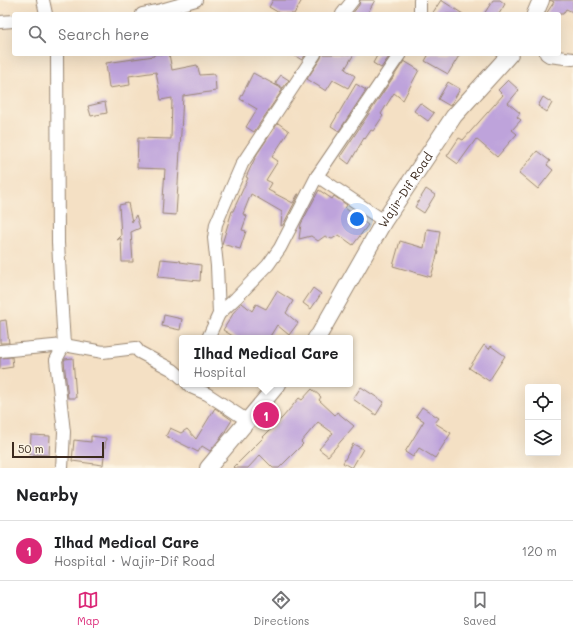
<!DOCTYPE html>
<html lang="en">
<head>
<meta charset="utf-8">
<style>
  :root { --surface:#fff; --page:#f2f2f2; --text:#202124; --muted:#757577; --line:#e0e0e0; --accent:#db2777 }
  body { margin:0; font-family:Mali,sans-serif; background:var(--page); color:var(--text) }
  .controls { position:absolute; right:12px; bottom:12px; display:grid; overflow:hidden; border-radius:4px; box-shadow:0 4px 16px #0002 }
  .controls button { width:36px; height:36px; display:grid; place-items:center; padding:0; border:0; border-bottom:1px solid var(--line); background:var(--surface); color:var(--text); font:20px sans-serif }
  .scale { position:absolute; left:12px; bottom:10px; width:92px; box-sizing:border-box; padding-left:4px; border:2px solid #3b2a1e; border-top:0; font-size:11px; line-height:14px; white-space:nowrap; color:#3b2a1e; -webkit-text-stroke:3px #fcf5e5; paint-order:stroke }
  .you { position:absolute; left:357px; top:219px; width:14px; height:14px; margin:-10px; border:3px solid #fff; border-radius:50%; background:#1a73e8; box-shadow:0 0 0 6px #1a73e833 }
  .badge { display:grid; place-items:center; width:26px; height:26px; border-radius:50%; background:var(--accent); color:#fff; font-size:13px; font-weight:700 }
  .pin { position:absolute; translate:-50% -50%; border:2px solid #fff; box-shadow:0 1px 4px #0006 }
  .popup { position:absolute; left:179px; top:335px; width:174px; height:52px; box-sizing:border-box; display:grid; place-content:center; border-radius:4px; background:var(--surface); filter:drop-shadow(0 1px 3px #0005); font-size:13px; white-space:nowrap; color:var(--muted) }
  .popup b { font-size:15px; color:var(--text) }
  .popup::after { content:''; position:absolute; left:50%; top:100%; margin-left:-8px; border:8px solid transparent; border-top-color:var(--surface) }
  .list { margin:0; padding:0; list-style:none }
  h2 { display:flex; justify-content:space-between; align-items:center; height:52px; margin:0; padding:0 16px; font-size:17px }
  h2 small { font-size:13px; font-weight:400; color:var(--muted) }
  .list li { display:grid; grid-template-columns:26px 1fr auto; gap:12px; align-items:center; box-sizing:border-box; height:60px; padding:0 16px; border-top:1px solid var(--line) }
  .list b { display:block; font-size:15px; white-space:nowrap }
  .list p { margin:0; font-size:13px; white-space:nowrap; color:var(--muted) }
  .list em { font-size:13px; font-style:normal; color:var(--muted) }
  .icon { flex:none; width:22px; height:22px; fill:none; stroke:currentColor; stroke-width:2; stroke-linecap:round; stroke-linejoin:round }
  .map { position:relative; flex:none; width:573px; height:468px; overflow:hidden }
  .search { position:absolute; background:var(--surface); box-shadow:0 4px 16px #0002; left:12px; right:12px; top:12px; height:44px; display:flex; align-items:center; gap:10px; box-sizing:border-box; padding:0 14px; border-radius:4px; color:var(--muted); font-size:15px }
  .sheet { height:112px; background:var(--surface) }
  nav { display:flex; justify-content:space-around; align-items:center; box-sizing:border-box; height:56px; border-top:1px solid var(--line); background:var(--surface); font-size:11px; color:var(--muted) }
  nav a { display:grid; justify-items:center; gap:2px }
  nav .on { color:var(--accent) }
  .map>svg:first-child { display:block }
  .building { fill:#bea3db }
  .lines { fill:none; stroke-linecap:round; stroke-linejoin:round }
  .minor-casing { stroke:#988571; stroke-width:14 }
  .major-casing { stroke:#988571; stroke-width:18 }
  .minor { stroke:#fff; stroke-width:12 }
  .major { stroke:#fff; stroke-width:16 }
  .labels { text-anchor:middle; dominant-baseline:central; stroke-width:3.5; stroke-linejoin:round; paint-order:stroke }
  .street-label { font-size:12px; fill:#3b2a1e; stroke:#fcf5e5 }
</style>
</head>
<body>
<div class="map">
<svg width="573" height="468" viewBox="0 0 573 468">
  <rect width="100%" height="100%" fill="#fcf5e5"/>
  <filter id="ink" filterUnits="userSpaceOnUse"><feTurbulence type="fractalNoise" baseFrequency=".025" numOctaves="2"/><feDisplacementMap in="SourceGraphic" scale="8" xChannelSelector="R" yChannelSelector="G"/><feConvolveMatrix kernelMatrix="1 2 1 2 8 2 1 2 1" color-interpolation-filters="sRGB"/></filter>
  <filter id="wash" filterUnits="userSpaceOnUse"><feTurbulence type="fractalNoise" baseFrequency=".012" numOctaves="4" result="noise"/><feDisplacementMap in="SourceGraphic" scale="16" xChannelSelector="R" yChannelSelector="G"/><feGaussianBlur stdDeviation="0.9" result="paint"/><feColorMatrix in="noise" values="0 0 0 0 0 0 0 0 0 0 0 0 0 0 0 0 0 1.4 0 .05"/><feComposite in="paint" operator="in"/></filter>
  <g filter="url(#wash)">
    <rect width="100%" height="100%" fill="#f4e0c4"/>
    <g id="blocks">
      <g class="building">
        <polygon points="273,0 302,0 294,14 281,14 269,7"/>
        <polygon points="360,0 375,0 367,14 352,14 359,5"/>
        <polygon points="441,0 463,14 432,14"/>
        <polygon points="493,0 500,0 505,4 499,14 484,14"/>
        <polygon points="550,0 573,0 573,12 566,9 563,14 546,14 554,2"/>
        <polygon points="154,54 169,54 172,70 197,65 200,75 215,74 216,91 183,96 179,168 176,215 162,214 165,169 137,168 138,138 171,139 172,98 161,100 156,72 129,76 130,85 109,88 106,63 154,56"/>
        <polygon points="292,54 306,54 302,60"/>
        <polygon points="322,54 354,54 345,69 355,76 348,88 333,80 326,91 307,79 321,58"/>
        <polygon points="378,54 391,54 381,68 373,63"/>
        <polygon points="429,54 460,54 448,74 425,61"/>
        <polygon points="404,61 419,70 403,100 394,93 381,114 383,116 373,131 371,130 365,139 364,138 349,164 340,157"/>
        <polygon points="253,73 283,89 254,132 246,127 257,109 240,99"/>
        <polygon points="281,75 289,80 283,88 275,83"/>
        <polygon points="508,80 519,90 508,103 520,113 517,117 521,120 512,130 517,134 497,157 476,139 458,164 447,156 459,138 463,140 503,95 498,90"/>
        <polygon points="448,82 460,89 450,106 438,99"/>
        <polygon points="356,84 366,90 339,131 331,126"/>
        <polygon points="543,97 552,103 547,112 538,106"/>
        <polygon points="105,102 107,113 91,116 88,106"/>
        <polygon points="420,103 434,113 428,121 414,111"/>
        <polygon points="278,123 289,131 272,157 278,161 266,180 272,183 268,190 293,203 298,194 299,194 283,225 281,226 282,212 251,194 243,214 247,216 242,230 246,231 240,249 222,244 232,211 233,211 248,178 246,177 257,154"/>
        <polygon points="537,151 550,161 547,165 553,170 538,189 519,173"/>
        <polygon points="426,189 435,195 424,213 415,207"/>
        <polygon points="319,190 332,199 334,196 347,205 345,208 368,225 353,245 339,235 332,239 325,236 318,241 311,236 299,239 301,224"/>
        <polygon points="128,203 132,222 136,215 140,228 131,232 133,262 122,262 121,238 117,240 121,236 119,205"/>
        <polygon points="427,229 440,231 437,252 438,252 431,277 393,266 400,241 424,248"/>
        <polygon points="161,259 181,261 180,262 201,265 200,281 158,277"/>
        <polygon points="313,288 321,294 311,309 303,303"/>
        <polygon points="277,291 293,301 286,313 298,323 289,335 277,325 269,338 236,338 223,330 233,314 232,314 242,303 252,311 256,304 266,309"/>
        <polygon points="164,315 182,319 180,330 162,326"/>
        <polygon points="6,320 9,343 0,343 0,321"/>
        <polygon points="484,345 489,349 491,346 505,356 489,381 469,368"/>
        <polygon points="12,357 13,367 0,369 0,358"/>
        <polygon points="73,358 76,398 68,398 64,361 65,359"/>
        <polygon points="361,387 384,402 376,415 353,399"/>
        <polygon points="312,389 321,397 319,400 335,415 337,412 354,426 328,456 319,449 333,433 318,422 301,442 303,444 279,468 273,468 260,455 248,468 233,468 263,438 263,437 283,417 299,398 302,400"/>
        <polygon points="422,407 439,418 435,423 451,433 435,458 419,448 413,457 405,452 424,421 416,416"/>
        <polygon points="215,408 232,420 222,436 210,451 202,446 198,452 166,436 170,428 181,433 187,429 196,439"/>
        <polygon points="31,435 50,436 49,455 30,454"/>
        <polygon points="91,436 106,438 103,465 72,461 74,440 91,442"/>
        <polygon points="353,444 363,449 352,468 343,463"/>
      </g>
    </g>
  </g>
  <g filter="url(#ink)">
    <use href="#blocks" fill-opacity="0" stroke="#988571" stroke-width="1"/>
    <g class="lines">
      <g class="minor-casing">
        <g id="minor">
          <polyline points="43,0 46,14"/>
          <polyline points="420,0 420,14"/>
          <polyline points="142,14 161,10 196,0"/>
          <polyline points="342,14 353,0"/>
          <polyline points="0,22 14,21"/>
          <polyline points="57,54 58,243 64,345 56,360 64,432 62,468"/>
          <polyline points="546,54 549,56 573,59"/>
          <polyline points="317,176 384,221"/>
          <polyline points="219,314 236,298 268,265 280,248 317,176 400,54"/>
          <polyline points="208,338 219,314 217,266 214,238 216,224 242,164 315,54"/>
          <polyline points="0,351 64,345 103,352 136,348 139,352 173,370 182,378"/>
          <polyline points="188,384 191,387 207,394 248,421"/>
        </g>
      </g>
      <g class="major-casing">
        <g id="major">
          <polyline points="535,14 541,0"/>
          <path id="s1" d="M316,338L319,335L384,221L454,116L510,54"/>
          <polyline points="208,468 278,384"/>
        </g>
      </g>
      <use href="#minor" class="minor"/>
      <use href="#major" class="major"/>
    </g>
  </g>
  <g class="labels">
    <g class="street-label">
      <text stroke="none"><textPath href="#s1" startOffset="173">Wajir-Dif Road</textPath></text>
    </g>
  </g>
</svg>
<div class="controls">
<button><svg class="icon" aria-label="locate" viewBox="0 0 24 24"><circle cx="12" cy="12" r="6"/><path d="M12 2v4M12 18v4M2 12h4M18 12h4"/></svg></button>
<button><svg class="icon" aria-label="layers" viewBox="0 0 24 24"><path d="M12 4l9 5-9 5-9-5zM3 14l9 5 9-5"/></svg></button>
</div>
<div class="scale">50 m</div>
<div class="you"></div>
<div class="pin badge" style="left:266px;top:415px">1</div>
<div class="popup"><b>Ilhad Medical Care</b>Hospital</div>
<div class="search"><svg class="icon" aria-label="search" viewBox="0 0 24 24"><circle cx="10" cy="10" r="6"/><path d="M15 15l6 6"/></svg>Search here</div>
</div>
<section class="sheet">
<h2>Nearby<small></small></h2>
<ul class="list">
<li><span class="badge">1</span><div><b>Ilhad Medical Care</b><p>Hospital · Wajir-Dif Road</p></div><em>120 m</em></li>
</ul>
</section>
<nav>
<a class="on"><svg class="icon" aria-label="map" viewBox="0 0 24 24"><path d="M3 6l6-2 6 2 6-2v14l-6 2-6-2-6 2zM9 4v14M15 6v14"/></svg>Map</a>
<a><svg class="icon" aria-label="directions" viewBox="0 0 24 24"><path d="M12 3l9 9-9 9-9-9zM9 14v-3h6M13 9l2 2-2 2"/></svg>Directions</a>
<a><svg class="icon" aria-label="saved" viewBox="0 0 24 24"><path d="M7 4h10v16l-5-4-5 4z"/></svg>Saved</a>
</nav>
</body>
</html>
